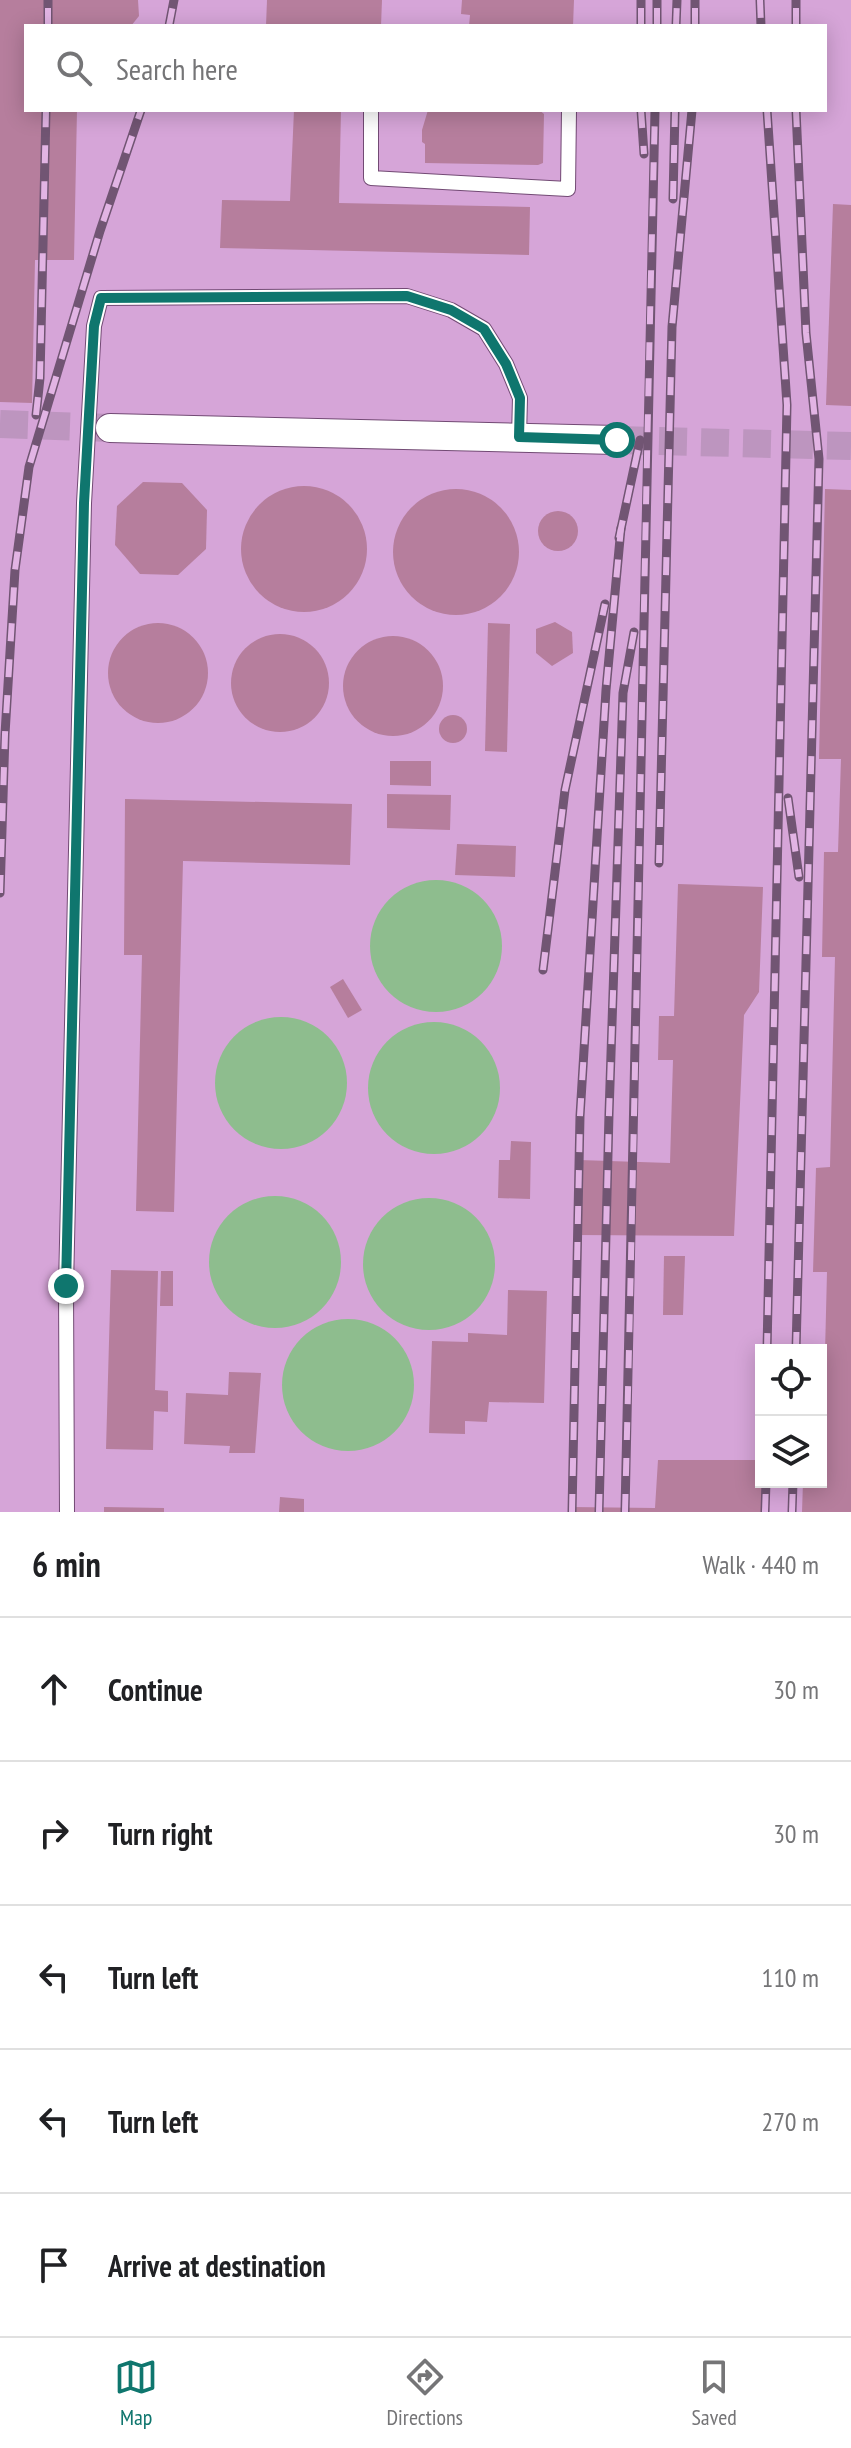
<!DOCTYPE html>
<html lang="en">
<head>
<meta charset="utf-8">
<style>
  :root { --surface:#fff; --page:#f2f2f2; --text:#202124; --muted:#757577; --line:#e0e0e0; --accent:#0f766e }
  body { margin:0; font-family:"PT Sans Narrow",sans-serif; background:var(--page); color:var(--text) }
  .controls { position:absolute; right:24px; bottom:24px; display:grid; overflow:hidden; border-radius:0px; box-shadow:0 4px 20px #0003 }
  .controls button { width:72px; height:72px; display:grid; place-items:center; padding:0; border:0; border-bottom:2px solid var(--line); background:var(--surface); color:var(--text); font:40px sans-serif }
  .stop { position:absolute; width:24px; height:24px; margin:-18px; border:6px solid #0f766e; border-radius:50%; background:#fff }
  .stop.end { background:#0f766e; border-color:#fff; box-shadow:0 2px 8px #0008 }
  .list { margin:0; padding:0; list-style:none }
  h2 { display:flex; justify-content:space-between; align-items:center; height:104px; margin:0; padding:0 32px; font-size:34px }
  h2 small { font-size:26px; font-weight:400; color:var(--muted) }
  .list li { display:grid; grid-template-columns:52px 1fr auto; gap:24px; align-items:center; box-sizing:border-box; height:144px; padding:0 32px; border-top:2px solid var(--line) }
  .list b { display:block; font-size:30px; white-space:nowrap }
  .list em { font-size:26px; font-style:normal; color:var(--muted) }
  .icon { flex:none; width:44px; height:44px; fill:none; stroke:currentColor; stroke-width:2; stroke-linecap:round; stroke-linejoin:round }
  .map { position:relative; flex:none; width:851px; height:1512px; overflow:hidden }
  .search { position:absolute; background:var(--surface); box-shadow:0 4px 20px #0003; left:24px; right:24px; top:24px; height:88px; display:flex; align-items:center; gap:20px; box-sizing:border-box; padding:0 28px; border-radius:0px; color:var(--muted); font-size:30px }
  .sheet { height:824px; background:var(--surface) }
  nav { display:flex; justify-content:space-around; align-items:center; box-sizing:border-box; height:112px; border-top:2px solid var(--line); background:var(--surface); font-size:22px; color:var(--muted) }
  nav a { display:grid; justify-items:center; gap:4px }
  nav .on { color:var(--accent) }
  .map>svg:first-child { display:block }
  .built { fill:#d6a5d8; fill-rule:evenodd }
  .water { fill:#8ebd8e }
  .building { fill:#b67e9d }
  .lines { fill:none; stroke-linecap:round; stroke-linejoin:round }
  .minor-tunnel { stroke:#bd95bf; stroke-width:28; stroke-dasharray:28 14; stroke-linecap:butt }
  .service-casing { stroke:#724a74; stroke-width:16 }
  .minor-casing { stroke:#724a74; stroke-width:30 }
  .service { stroke:#fff; stroke-width:14 }
  .minor { stroke:#fff; stroke-width:28 }
  .rail-casing { stroke:#715573; stroke-width:9 }
  .rail { stroke:#e2b4e4; stroke-width:6; stroke-dasharray:18; stroke-linecap:butt }
  .route { stroke:#0f766e; stroke-width:10 }
</style>
</head>
<body>
<div class="map">
<svg width="851" height="1512" viewBox="0 0 851 1512">
  <rect width="100%" height="100%" fill="#e2b4e4"/>
  <path class="built" d="M0,0H851V1512H0ZM26,26H825V110H26ZM761,1350H821V1482H761Z"/>
  <g class="water">
    <circle cx="436" cy="946" r="66"/>
    <circle cx="281" cy="1083" r="66"/>
    <circle cx="434" cy="1088" r="66"/>
    <circle cx="275" cy="1262" r="66"/>
    <circle cx="429" cy="1264" r="66"/>
    <circle cx="348" cy="1385" r="66"/>
  </g>
  <g class="building">
    <polygon points="0,0 138,0 139,16 131,26 26,26 26,110 77,110 74,260 35,260 32,403 0,402"/>
    <polygon points="267,0 382,0 381,26 266,26"/>
    <polygon points="462,0 574,0 573,26 469,26 470,15 461,14"/>
    <polygon points="294,110 341,110 339,203 530,207 529,255 220,248 222,200 290,201"/>
    <polygon points="428,110 539,110 544,114 543,163 538,165 425,163 425,144 422,142 422,130"/>
    <polygon points="833,204 851,205 851,406 826,405"/>
    <polygon points="143,482 182,483 207,510 206,549 178,575 140,574 115,545 117,506"/>
    <circle cx="304" cy="549" r="63"/>
    <polygon points="825,489 851,490 851,1512 802,1512 803,1482 821,1482 821,1392 824,1393 827,1272 813,1272 816,1168 830,1167 835,957 822,957 824,852 838,852 841,759 819,759"/>
    <circle cx="456" cy="552" r="63"/>
    <circle cx="558" cy="531" r="20"/>
    <polygon points="555,622 572,632 573,653 552,666 536,653 536,629"/>
    <polygon points="488,623 510,624 507,752 485,751"/>
    <circle cx="158" cy="673" r="50"/>
    <circle cx="280" cy="683" r="49"/>
    <circle cx="393" cy="686" r="50"/>
    <circle cx="453" cy="729" r="14"/>
    <polygon points="390,761 431,761 431,786 390,785"/>
    <polygon points="387,794 451,795 450,830 387,828"/>
    <polygon points="125,799 352,804 350,865 183,861 174,1212 136,1211 142,955 124,955"/>
    <polygon points="457,844 516,846 515,877 455,875"/>
    <polygon points="678,884 763,887 759,992 744,1015 734,1236 577,1235 579,1160 670,1163 673,1060 658,1060 659,1016 674,1016"/>
    <polygon points="343,979 362,1010 348,1018 330,987"/>
    <polygon points="511,1141 531,1142 530,1199 498,1198 499,1160 510,1160"/>
    <polygon points="664,1256 685,1256 683,1315 663,1315"/>
    <polygon points="111,1270 158,1271 155,1390 168,1391 168,1412 154,1411 153,1450 106,1449"/>
    <polygon points="161,1271 173,1271 173,1306 160,1306"/>
    <polygon points="508,1290 547,1291 544,1403 489,1402 487,1422 465,1421 465,1434 429,1433 432,1341 468,1342 468,1333 507,1335"/>
    <polygon points="229,1372 261,1373 255,1453 229,1453 230,1446 184,1444 186,1393 228,1395"/>
    <polygon points="658,1460 761,1460 761,1482 765,1482 764,1512 571,1512 571,1507 655,1508"/>
    <polygon points="280,1497 304,1499 304,1512 279,1512"/>
    <polygon points="104,1507 164,1508 164,1512 104,1512"/>
  </g>
  <g class="lines">
    <g class="minor-tunnel">
      <polyline points="0,424 110,428"/>
      <polyline points="617,440 851,446"/>
    </g>
    <g class="service-casing">
      <g id="service">
        <polyline points="371,110 371,178 568,189 569,110"/>
        <polyline points="67,1512 66,1286 76,850 84,503 94,326 101,298 407,296 451,310 484,329 506,364 520,398 519,437"/>
      </g>
    </g>
    <g class="minor-casing">
      <polyline id="minor" points="110,428 617,440"/>
    </g>
    <use href="#service" class="service"/>
    <use href="#minor" class="minor"/>
    <g class="rail-casing">
      <g id="rail">
        <polyline points="760,0 761,26"/>
        <polyline points="48,26 48,0"/>
        <polyline points="169,26 174,0"/>
        <polyline points="641,26 641,0"/>
        <polyline points="657,26 657,0"/>
        <polyline points="676,26 677,0"/>
        <polyline points="695,26 695,0"/>
        <polyline points="796,26 796,0"/>
        <polyline points="641,110 644,154"/>
        <polyline points="767,110 787,405 767,1350"/>
        <polyline points="673,199 675,110"/>
        <polyline points="36,415 40,378 46,110"/>
        <polyline points="619,538 640,440"/>
        <polyline points="788,798 799,877"/>
        <polyline points="659,863 672,327 692,110"/>
        <polyline points="0,893 5,734 15,570 29,467 100,231 141,110"/>
        <polyline points="543,970 565,790 605,604"/>
        <polyline points="796,1350 819,459 806,333 796,110"/>
        <polyline points="572,1512 580,1116 606,690 621,528"/>
        <polyline points="599,1512 609,1114 623,693 634,632"/>
        <path d="M625,1512C637,1045 643,577 655,110"/>
        <polyline points="765,1512 766,1482"/>
        <polyline points="792,1512 793,1482"/>
      </g>
    </g>
    <use href="#rail" class="rail"/>
  </g>
  <g class="lines">
    <polyline class="route" points="66,1286 84,503 94,326 101,298 407,296 451,310 484,329 506,364 520,398 519,437 617,440"/>
  </g>
</svg>
<div class="controls">
<button><svg class="icon" aria-label="locate" viewBox="0 0 24 24"><circle cx="12" cy="12" r="6"/><path d="M12 2v4M12 18v4M2 12h4M18 12h4"/></svg></button>
<button><svg class="icon" aria-label="layers" viewBox="0 0 24 24"><path d="M12 4l9 5-9 5-9-5zM3 14l9 5 9-5"/></svg></button>
</div>
<div class="stop" style="left:617px;top:440px"></div>
<div class="stop end" style="left:66px;top:1286px"></div>
<div class="search"><svg class="icon" aria-label="search" viewBox="0 0 24 24"><circle cx="10" cy="10" r="6"/><path d="M15 15l6 6"/></svg>Search here</div>
</div>
<section class="sheet">
<h2>6 min<small>Walk · 440 m</small></h2>
<ul class="list">
<li><svg class="icon" aria-label="ahead" viewBox="0 0 24 24"><path d="M12 20V5M6 11l6-6 6 6"/></svg><div><b>Continue</b></div><em>30 m</em></li>
<li><svg class="icon" aria-label="right" viewBox="0 0 24 24"><path d="M7 20v-9h11M14 6l5 5-5 5"/></svg><div><b>Turn right</b></div><em>30 m</em></li>
<li><svg class="icon" aria-label="left" viewBox="0 0 24 24"><path d="M17 20v-9H6M10 6l-5 5 5 5"/></svg><div><b>Turn left</b></div><em>110 m</em></li>
<li><svg class="icon" aria-label="left" viewBox="0 0 24 24"><path d="M17 20v-9H6M10 6l-5 5 5 5"/></svg><div><b>Turn left</b></div><em>270 m</em></li>
<li><svg class="icon" aria-label="arrive" viewBox="0 0 24 24"><path d="M6 21V4h12l-3 4 3 4H6"/></svg><div><b>Arrive at destination</b></div></li>
</ul>
</section>
<nav>
<a class="on"><svg class="icon" aria-label="map" viewBox="0 0 24 24"><path d="M3 6l6-2 6 2 6-2v14l-6 2-6-2-6 2zM9 4v14M15 6v14"/></svg>Map</a>
<a><svg class="icon" aria-label="directions" viewBox="0 0 24 24"><path d="M12 3l9 9-9 9-9-9zM9 14v-3h6M13 9l2 2-2 2"/></svg>Directions</a>
<a><svg class="icon" aria-label="saved" viewBox="0 0 24 24"><path d="M7 4h10v16l-5-4-5 4z"/></svg>Saved</a>
</nav>
</body>
</html>
